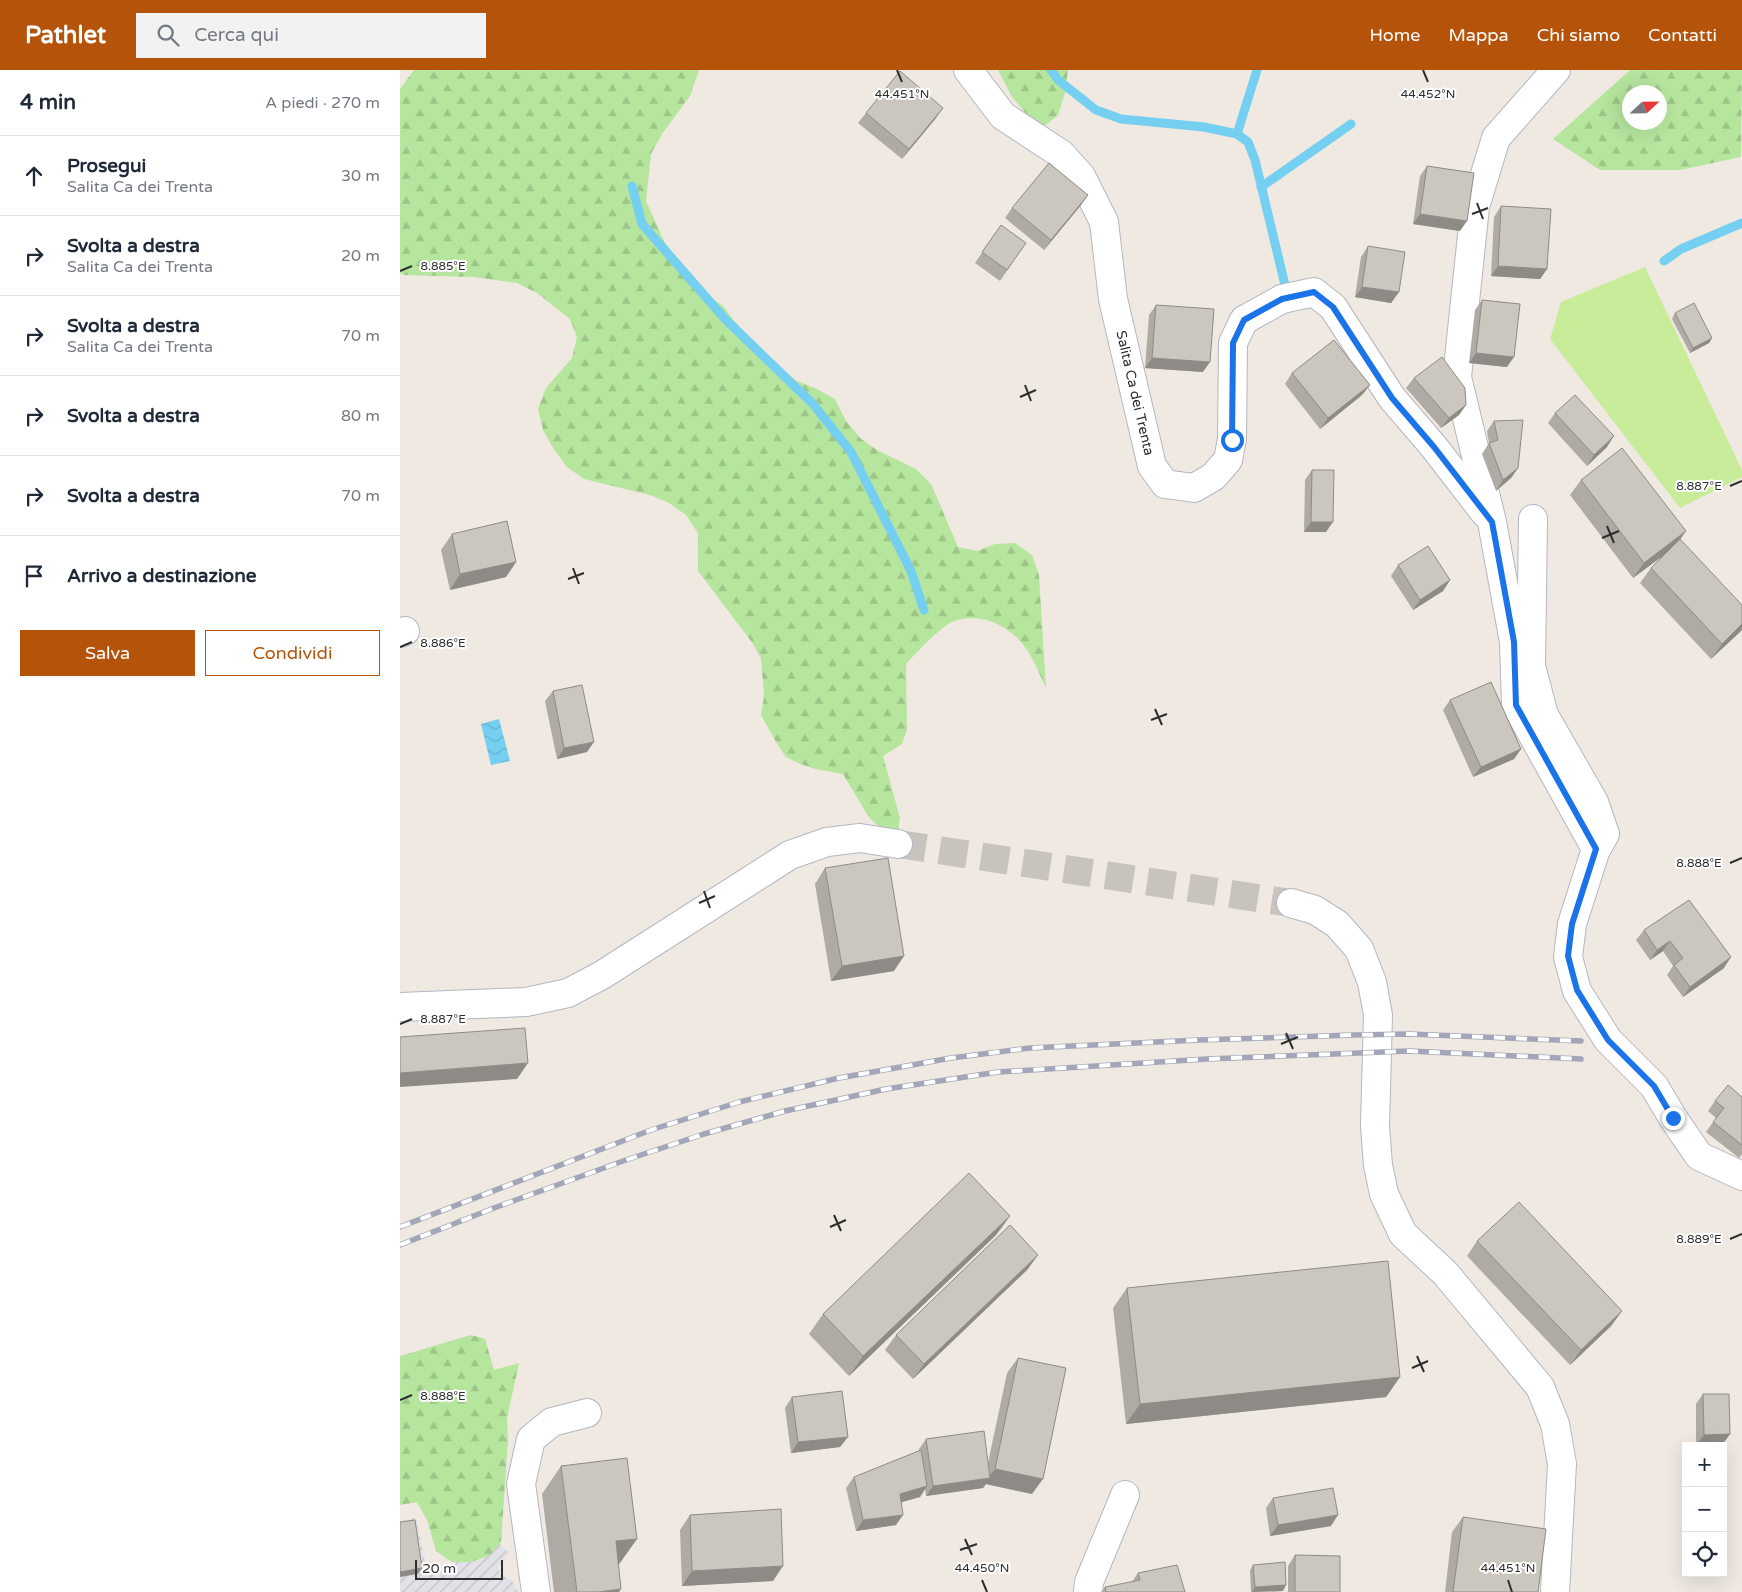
<!DOCTYPE html>
<html lang="it">
<head>
<meta charset="utf-8">
<style>
  :root { --surface:#fff; --page:#f2f2f3; --text:#1f2937; --muted:#747a83; --line:#e0e1e3; --accent:#b45309 }
  body { margin:0; font-family:"Varela Round",sans-serif; background:var(--page); color:var(--text) }
  .controls { position:absolute; right:15px; bottom:15px; display:grid; overflow:hidden; border-radius:0px; box-shadow:0 5px 20px #0002 }
  .controls button { width:45px; height:45px; display:grid; place-items:center; padding:0; border:0; border-bottom:1px solid var(--line); background:var(--surface); color:var(--text); font:25px sans-serif }
  .compass { position:absolute; left:1222px; top:15px; width:45px; height:45px; border-radius:50%; background:var(--surface); box-shadow:0 5px 20px #0002; rotate:68deg }
  .scale { position:absolute; left:15px; bottom:12px; width:88px; box-sizing:border-box; padding-left:5px; border:2px solid #2e2e2e; border-top:0; font-size:14px; line-height:18px; white-space:nowrap; color:#2e2e2e; -webkit-text-stroke:4px #fff; paint-order:stroke }
  .stop { position:absolute; width:15px; height:15px; margin:-11px; border:4px solid #1a73e8; border-radius:50%; background:#fff }
  .stop.end { background:#1a73e8; border-color:#fff; box-shadow:0 1px 5px #0008 }
  .list { margin:0; padding:0; list-style:none }
  h2 { display:flex; justify-content:space-between; align-items:center; height:65px; margin:0; padding:0 20px; font-size:21px }
  h2 small { font-size:16px; font-weight:400; color:var(--muted) }
  .list li { display:grid; grid-template-columns:32px 1fr auto; gap:15px; align-items:center; box-sizing:border-box; height:80px; padding:0 20px; border-top:1px solid var(--line) }
  .list b { display:block; font-size:19px; white-space:nowrap }
  .list p { margin:0; font-size:16px; white-space:nowrap; color:var(--muted) }
  .list em { font-size:16px; font-style:normal; color:var(--muted) }
  .actions { display:flex; gap:10px; padding:15px 20px }
  .actions a { flex:1; padding:11px 0; border:1px solid var(--accent); border-radius:0px; text-align:center; font-size:18px; color:var(--accent) }
  .actions .main { background:var(--accent); color:#fff }
  .icon { flex:none; width:28px; height:28px; fill:none; stroke:currentColor; stroke-width:2; stroke-linecap:round; stroke-linejoin:round }
  .map { position:relative; flex:none; width:1342px; height:1522px; overflow:hidden }
  header { display:flex; align-items:center; gap:30px; box-sizing:border-box; height:70px; padding:0 25px; background:var(--accent); color:#fff }
  header strong { font-size:24px }
  nav { display:flex; gap:28px; margin-inline-start:auto; font-size:18px }
  .search { width:350px; height:45px; background:var(--page); display:flex; align-items:center; gap:12px; box-sizing:border-box; padding:0 18px; border-radius:0px; color:var(--muted); font-size:19px }
  main { display:flex }
  aside { flex:1; background:var(--surface) }
  .map>svg:first-child { display:block }
  .industrial { fill:url(#industrial-furrows) }
  .forest { fill:url(#forest-firs); fill-rule:evenodd }
  .pitch { fill:#c9ec9a }
  .water { fill:url(#water-waves) }
  .lines { fill:none; stroke-linecap:round; stroke-linejoin:round }
  .stream { stroke:#75cff0; stroke-width:9 }
  .minor-tunnel { stroke:#c8c4bd; stroke-width:28; stroke-dasharray:28 14; stroke-linecap:butt }
  .minor-casing { stroke:#b4b7c1; stroke-width:30 }
  .minor { stroke:#fff; stroke-width:28 }
  .rail-casing { stroke:#a3a6b8; stroke-width:5.5 }
  .rail { stroke:#fff; stroke-width:4; stroke-dasharray:11; stroke-linecap:butt }
  .wall { fill:#afaba4 }
  .shaded-wall { fill:#8e8b86 }
  .building { fill:#cbc7bf; stroke:#8e8b86 }
  .route { stroke:#1a73e8; stroke-width:6 }
  .ticks { fill:none; stroke:#2e2e2e; stroke-width:2 }
  .labels { text-anchor:middle; dominant-baseline:central; stroke-width:4; stroke-linejoin:round; paint-order:stroke }
  .street-label { font-size:14px; fill:#2e2e2e; stroke:#fff }
  .ticks-label { font-size:12px; text-anchor:middle; fill:#2e2e2e; stroke:#fff; stroke-width:4; stroke-linejoin:round; paint-order:stroke }
</style>
</head>
<body>
<header>
<strong>Pathlet</strong>
<div class="search"><svg class="icon" aria-label="search" viewBox="0 0 24 24"><circle cx="10" cy="10" r="6"/><path d="M15 15l6 6"/></svg>Cerca qui</div>
<nav><a>Home</a><a>Mappa</a><a>Chi siamo</a><a>Contatti</a></nav>
</header>
<main>
<aside>
<h2>4 min<small>A piedi · 270 m</small></h2>
<ul class="list">
<li><svg class="icon" aria-label="ahead" viewBox="0 0 24 24"><path d="M12 20V5M6 11l6-6 6 6"/></svg><div><b>Prosegui</b><p>Salita Ca dei Trenta</p></div><em>30 m</em></li>
<li><svg class="icon" aria-label="right" viewBox="0 0 24 24"><path d="M7 20v-9h11M14 6l5 5-5 5"/></svg><div><b>Svolta a destra</b><p>Salita Ca dei Trenta</p></div><em>20 m</em></li>
<li><svg class="icon" aria-label="right" viewBox="0 0 24 24"><path d="M7 20v-9h11M14 6l5 5-5 5"/></svg><div><b>Svolta a destra</b><p>Salita Ca dei Trenta</p></div><em>70 m</em></li>
<li><svg class="icon" aria-label="right" viewBox="0 0 24 24"><path d="M7 20v-9h11M14 6l5 5-5 5"/></svg><div><b>Svolta a destra</b></div><em>80 m</em></li>
<li><svg class="icon" aria-label="right" viewBox="0 0 24 24"><path d="M7 20v-9h11M14 6l5 5-5 5"/></svg><div><b>Svolta a destra</b></div><em>70 m</em></li>
<li><svg class="icon" aria-label="arrive" viewBox="0 0 24 24"><path d="M6 21V4h12l-3 4 3 4H6"/></svg><div><b>Arrivo a destinazione</b></div></li>
</ul>
<div class="actions"><a class="main">Salva</a><a>Condividi</a></div>
</aside>
<div class="map">
<svg width="1342" height="1522" viewBox="0 0 1342 1522">
  <defs>
    <pattern id="industrial-furrows" width="10" height="10" patternUnits="userSpaceOnUse" patternTransform="scale(1.25)"><rect width="10" height="10" fill="#e3e1e8"/><path d="M-1 1l2-2M0 10L10 0M9 11l2-2" fill="none" stroke="#c3c1c7"/></pattern>
    <pattern id="forest-firs" width="22" height="20" patternUnits="userSpaceOnUse" patternTransform="scale(1.25)"><rect width="22" height="20" fill="#b6e59e"/><path d="M5 1l3.5 6h-7zM16 11l3.5 6h-7z" fill="#9dc588"/></pattern>
    <pattern id="water-waves" width="16" height="10" patternUnits="userSpaceOnUse" patternTransform="scale(1.25)"><rect width="16" height="10" fill="#75cff0"/><path d="M0 5q4-4 8 0t8 0" fill="none" stroke="#66b2ce"/></pattern>
  </defs>
  <rect width="100%" height="100%" fill="#efe9e1"/>
  <polygon class="industrial" points="16,1448 27,1501 36,1502 48,1497 96,1470 109,1483 98,1498 101,1505 109,1509 114,1513 118,1522 0,1522 0,1451"/>
  <g class="forest">
    <path d="M14,0H299L290,26L262,64L251,84L246,131L264,171L292,210L306,224L323,236L335,252L380,299L397,311L417,319L435,329L446,351L460,368L477,380L516,399L531,414L558,477L577,481L595,474L615,473L632,485L639,505L646,618C640,606 635,592 627,580C612,557 582,541 554,551C541,556 516,583 506,594L507,659L502,674L483,686L500,748L498,760L481,759L468,746L443,704L415,699L398,693L386,687L376,672L361,645L364,626L361,588L351,571L298,501V463L286,445L269,433L250,425L184,409L167,397L153,378L143,360L138,339L146,318L172,288L177,267L170,249L137,223L117,213L73,207L4,205L0,203V19Z"/>
    <polygon points="598,0 668,0 665,23 658,45 640,60 612,27"/>
    <path d="M1230,0H1342L1341,87L1280,100H1200L1153,69ZM1260,22V52H1230V22Z"/>
    <polygon points="71,1265 85,1269 94,1300 119,1293 107,1348 108,1370 101,1472 89,1486 71,1492 52,1492 36,1481 27,1450 17,1432 0,1435 0,1286"/>
  </g>
  <polygon class="pitch" points="1245,197 1342,400 1342,407 1280,438 1150,269 1161,232"/>
  <polygon class="water" points="99,649 110,691 91,695 81,654"/>
  <g class="lines">
    <g class="stream">
      <polyline points="651,0 658,10 696,40 721,49 804,57 837,64 848,72 855,90 885,215"/>
      <polyline points="837,64 857,0"/>
      <polyline points="232,116 242,154 325,249 413,334 451,382 511,501 524,540"/>
      <polyline points="861,117 951,54"/>
      <polyline points="1264,191 1281,179 1342,153"/>
    </g>
    <polyline class="minor-tunnel" points="498,774 891,833"/>
    <g class="minor-casing">
      <g id="minor">
        <polyline points="568,0 603,46 661,84 681,106 704,152 713,229 752,396 765,414 794,418 813,407 828,390 832,369 833,273 844,250 882,229 914,222 933,237 992,328 1034,377 1085,443"/>
        <polyline points="1156,0 1096,68 1075,137 1057,307 1092,452 1114,572 1116,635 1196,779 1172,854 1168,887 1177,921 1208,970 1254,1016 1273,1048 1299,1086 1342,1106"/>
        <polyline points="1133,449 1131,596 1144,645 1194,732 1205,764 1197,778"/>
        <polyline points="0,563 5,561"/>
        <polyline points="891,833 915,840 937,854 959,879 972,912 978,945 975,1056 978,1095 984,1124 1003,1164 1045,1203 1140,1317 1155,1354 1162,1394 1155,1522"/>
        <polyline points="0,937 126,932 168,923 202,905 390,785 427,772 460,768 498,774"/>
        <polyline points="136,1522 121,1414 131,1369 152,1352 187,1343"/>
        <polyline points="688,1522 689,1512 725,1425"/>
      </g>
    </g>
    <use href="#minor" class="minor"/>
    <g class="rail-casing">
      <g id="rail">
        <polyline points="0,1157 251,1060 339,1032 439,1008 551,988 630,978 799,970 954,965 1009,964 1181,971"/>
        <polyline points="0,1175 94,1138 223,1091 304,1064 385,1041 486,1019 598,1002 807,989 1009,981 1181,989"/>
      </g>
    </g>
    <use href="#rail" class="rail"/>
  </g>
  <g class="wall">
    <polygon points="466,43 536,48 502,89 458,53"/>
    <polygon points="1027,96 1060,161 1013,154 1020,106"/>
    <polygon points="688,125 681,135 644,180 605,148 612,138"/>
    <polygon points="1101,136 1147,199 1140,209 1091,206 1094,147"/>
    <polygon points="601,155 626,173 600,211 575,193"/>
    <polygon points="968,176 999,222 991,233 955,227 961,187"/>
    <polygon points="1082,230 1107,297 1069,293 1075,240"/>
    <polygon points="756,235 803,302 745,298 749,245"/>
    <polygon points="1275,243 1312,268 1309,273 1290,283 1272,249"/>
    <polygon points="892,303 970,315 962,325 920,359 885,314"/>
    <polygon points="1014,308 1066,335 1059,345 1041,358 1006,318"/>
    <polygon points="1155,343 1207,377 1187,396 1148,353"/>
    <polygon points="1094,351 1118,398 1111,408 1096,421 1082,384 1089,373 1087,361"/>
    <polygon points="912,400 926,462 904,462 905,410"/>
    <polygon points="1181,410 1279,471 1342,555 1342,559 1341,561 1311,589 1240,513 1251,498 1265,484 1233,508 1170,425"/>
    <polygon points="52,464 116,492 106,507 50,520 41,480"/>
    <polygon points="998,495 1050,510 1043,521 1013,540 991,506"/>
    <polygon points="153,621 187,682 157,689 145,631"/>
    <polygon points="1050,630 1121,679 1114,689 1073,707 1043,640"/>
    <polygon points="425,798 494,901 431,911 415,814"/>
    <polygon points="1289,830 1324,898 1283,927 1267,905 1273,896 1263,881 1250,890 1236,870 1244,860"/>
    <polygon points="1342,1027 1342,1084 1339,1088 1306,1062 1316,1048 1308,1041 1315,1031"/>
    <polygon points="610,1146 596,1165 449,1306 409,1264 423,1244"/>
    <polygon points="1077,1171 1222,1241 1211,1256 1170,1295 1067,1186"/>
    <polygon points="638,1185 627,1200 513,1309 485,1280 496,1265"/>
    <polygon points="727,1218 1000,1307 986,1327 726,1354 713,1238"/>
    <polygon points="618,1288 632,1424 586,1414 583,1418 526,1426 525,1419 520,1427 501,1432 496,1455 456,1461 446,1418 454,1407 519,1381 519,1379 526,1369 588,1393 607,1303"/>
    <polygon points="1303,1324 1330,1364 1322,1375 1296,1375 1296,1334"/>
    <polygon points="392,1327 440,1377 391,1383 385,1338"/>
    <polygon points="161,1396 237,1469 218,1495 219,1522 154,1522 142,1424"/>
    <polygon points="873,1428 931,1456 870,1466 866,1438"/>
    <polygon points="290,1445 373,1511 282,1516 280,1460"/>
    <polygon points="1063,1447 1138,1522 1045,1522 1052,1462"/>
    <polygon points="895,1485 940,1522 888,1522 888,1496"/>
    <polygon points="853,1495 883,1521 851,1522 850,1500"/>
    <polygon points="738,1503 785,1522 701,1522 705,1517 732,1512"/>
  </g>
  <g class="shaded-wall">
    <polygon points="543,38 536,48 502,89 509,79"/>
    <polygon points="688,125 681,135 644,180 651,170"/>
    <polygon points="1020,144 1067,151 1060,161 1013,154"/>
    <polygon points="1098,196 1147,199 1140,209 1091,206"/>
    <polygon points="962,217 999,222 991,233 955,227"/>
    <polygon points="1312,268 1309,273 1290,283 1293,278"/>
    <polygon points="1076,283 1114,287 1107,297 1069,293"/>
    <polygon points="752,288 810,292 803,302 745,298"/>
    <polygon points="970,315 962,325 920,359 928,348"/>
    <polygon points="1066,335 1059,345 1041,358 1049,348"/>
    <polygon points="1214,366 1207,377 1187,396 1194,385"/>
    <polygon points="1118,398 1111,408 1096,421 1103,410"/>
    <polygon points="911,452 933,452 926,462 904,462"/>
    <polygon points="1286,461 1275,477 1233,508 1244,493"/>
    <polygon points="116,492 106,507 50,520 60,504"/>
    <polygon points="1050,510 1043,521 1013,540 1020,530"/>
    <polygon points="1342,554 1342,559 1341,561 1311,589 1322,574"/>
    <polygon points="194,672 187,682 157,689 164,678"/>
    <polygon points="1121,679 1114,689 1073,707 1081,697"/>
    <polygon points="1270,871 1263,881 1250,890 1257,880"/>
    <polygon points="504,886 494,901 431,911 442,896"/>
    <polygon points="1331,887 1324,898 1283,927 1290,917"/>
    <polygon points="128,993 117,1009 0,1017 0,1003"/>
    <polygon points="610,1146 596,1165 449,1306 463,1286"/>
    <polygon points="638,1185 627,1200 513,1309 524,1294"/>
    <polygon points="1222,1241 1211,1256 1170,1295 1181,1280"/>
    <polygon points="1000,1307 986,1327 726,1354 740,1334"/>
    <polygon points="1330,1364 1322,1375 1296,1375 1304,1365"/>
    <polygon points="448,1367 440,1377 391,1383 398,1372"/>
    <polygon points="595,1399 643,1409 632,1424 586,1414 583,1418 526,1426 533,1416 588,1408"/>
    <polygon points="527,1416 520,1427 492,1435 500,1424"/>
    <polygon points="503,1445 496,1455 456,1461 463,1450"/>
    <polygon points="938,1445 931,1456 870,1466 878,1455"/>
    <polygon points="237,1469 217,1497 216,1471"/>
    <polygon points="383,1496 373,1511 282,1516 292,1501"/>
    <polygon points="22,1498 18,1504 0,1507 0,1502"/>
    <polygon points="886,1515 883,1521 852,1522 855,1517"/>
    <polygon points="221,1519 219,1522 198,1522"/>
  </g>
  <g class="building">
    <polygon points="500,1 543,38 509,79 466,43"/>
    <polygon points="649,93 688,125 651,170 612,138"/>
    <polygon points="1027,96 1074,103 1067,151 1020,144"/>
    <polygon points="1101,136 1151,139 1147,199 1098,196"/>
    <polygon points="601,155 626,173 607,200 582,182"/>
    <polygon points="968,176 1005,182 999,222 962,217"/>
    <polygon points="1082,230 1120,234 1114,287 1076,283"/>
    <polygon points="1294,233 1312,268 1293,278 1275,243"/>
    <polygon points="756,235 814,239 810,292 752,288"/>
    <polygon points="934,270 970,315 928,348 892,303"/>
    <polygon points="1042,287 1065,318 1066,335 1049,348 1014,308"/>
    <polygon points="1175,325 1214,366 1194,385 1155,343"/>
    <polygon points="1123,350 1118,398 1103,410 1089,373 1098,370 1094,351"/>
    <polygon points="1222,378 1286,461 1244,493 1181,410"/>
    <polygon points="912,400 934,400 933,452 911,452"/>
    <polygon points="107,451 116,492 60,504 52,464"/>
    <polygon points="1280,469 1342,535 1342,554 1322,574 1251,498"/>
    <polygon points="1028,476 1050,510 1020,530 998,495"/>
    <polygon points="1091,612 1121,679 1081,697 1050,630"/>
    <polygon points="182,615 194,672 164,678 153,621"/>
    <polygon points="488,788 504,886 442,896 425,798"/>
    <polygon points="1289,830 1331,887 1290,917 1274,895 1283,888 1270,871 1257,880 1244,860"/>
    <polygon points="125,958 128,993 0,1003 0,967"/>
    <polygon points="1328,1015 1342,1027 1342,1075 1313,1052 1324,1038 1315,1031"/>
    <polygon points="569,1103 610,1146 463,1286 423,1244"/>
    <polygon points="1119,1132 1222,1241 1181,1280 1077,1171"/>
    <polygon points="610,1155 638,1185 524,1294 496,1265"/>
    <polygon points="988,1191 1000,1307 740,1334 727,1218"/>
    <polygon points="618,1288 666,1298 643,1409 595,1399"/>
    <polygon points="442,1321 448,1367 398,1372 392,1327"/>
    <polygon points="1303,1324 1329,1324 1330,1364 1304,1365"/>
    <polygon points="584,1361 590,1408 533,1416 526,1369"/>
    <polygon points="521,1380 527,1416 500,1424 503,1445 463,1450 454,1407"/>
    <polygon points="227,1388 237,1469 216,1471 221,1519 198,1522 177,1522 161,1396"/>
    <polygon points="933,1418 938,1445 878,1455 873,1428"/>
    <polygon points="381,1439 383,1496 292,1501 290,1445"/>
    <polygon points="1063,1447 1146,1459 1138,1522 1053,1522"/>
    <polygon points="15,1450 22,1498 0,1502 0,1452"/>
    <polygon points="895,1485 940,1486 940,1522 895,1522"/>
    <polygon points="885,1492 886,1515 855,1517 853,1495"/>
    <polygon points="777,1495 785,1522 706,1522 705,1517 740,1510 738,1503"/>
  </g>
  <g class="lines">
    <polyline class="route" points="832,370 833,273 844,250 882,229 914,222 933,237 992,328 1034,377 1092,452 1114,572 1116,635 1196,779 1172,854 1168,886 1177,920 1208,970 1254,1016 1273,1048"/>
  </g>
  <path class="ticks" d="M497,0L502,12M1023,0L1028,12M1077,133L1083,149M1072,144L1088,138M0,201L12,196M625,315L631,331M620,327L636,320M1330,416L1342,411M1207,456L1214,473M1202,468L1219,461M173,498L179,514M168,509L184,503M0,577L12,572M755,639L762,655M751,650L767,644M1330,793L1342,788M304,821L310,838M299,833L315,826M0,954L12,949M886,963L893,979M881,974L898,967M434,1145L441,1161M430,1157L446,1150M1330,1169L1342,1164M1017,1286L1024,1302M1012,1298L1028,1291M0,1330L12,1325M565,1469L572,1485M560,1480L577,1474M582,1510L587,1522M1108,1510L1112,1522"/>
  <g class="labels">
    <g class="street-label">
      <text transform="translate(735 323) rotate(77)">Salita Ca dei Trenta</text>
    </g>
  </g>
  <g class="ticks-label">
    <text x="502" y="28">44.451°N</text>
    <text x="1028" y="28">44.452°N</text>
    <text x="43" y="200">8.885°E</text>
    <text x="1299" y="420">8.887°E</text>
    <text x="43" y="577">8.886°E</text>
    <text x="1299" y="797">8.888°E</text>
    <text x="43" y="953">8.887°E</text>
    <text x="1299" y="1173">8.889°E</text>
    <text x="43" y="1330">8.888°E</text>
    <text x="582" y="1502">44.450°N</text>
    <text x="1108" y="1502">44.451°N</text>
  </g>
</svg>
<div class="controls">
<button>+</button>
<button>−</button>
<button><svg class="icon" aria-label="locate" viewBox="0 0 24 24"><circle cx="12" cy="12" r="6"/><path d="M12 2v4M12 18v4M2 12h4M18 12h4"/></svg></button>
</div>
<svg class="compass" viewBox="-18 -18 36 36"><path d="M0-13l5 13h-10z" fill="#e53935"/><path d="M0 13l5-13h-10z" fill="#747a83"/></svg>
<div class="scale">20 m</div>
<div class="stop" style="left:832px;top:370px"></div>
<div class="stop end" style="left:1273px;top:1048px"></div>
</div>
</main>
</body>
</html>
